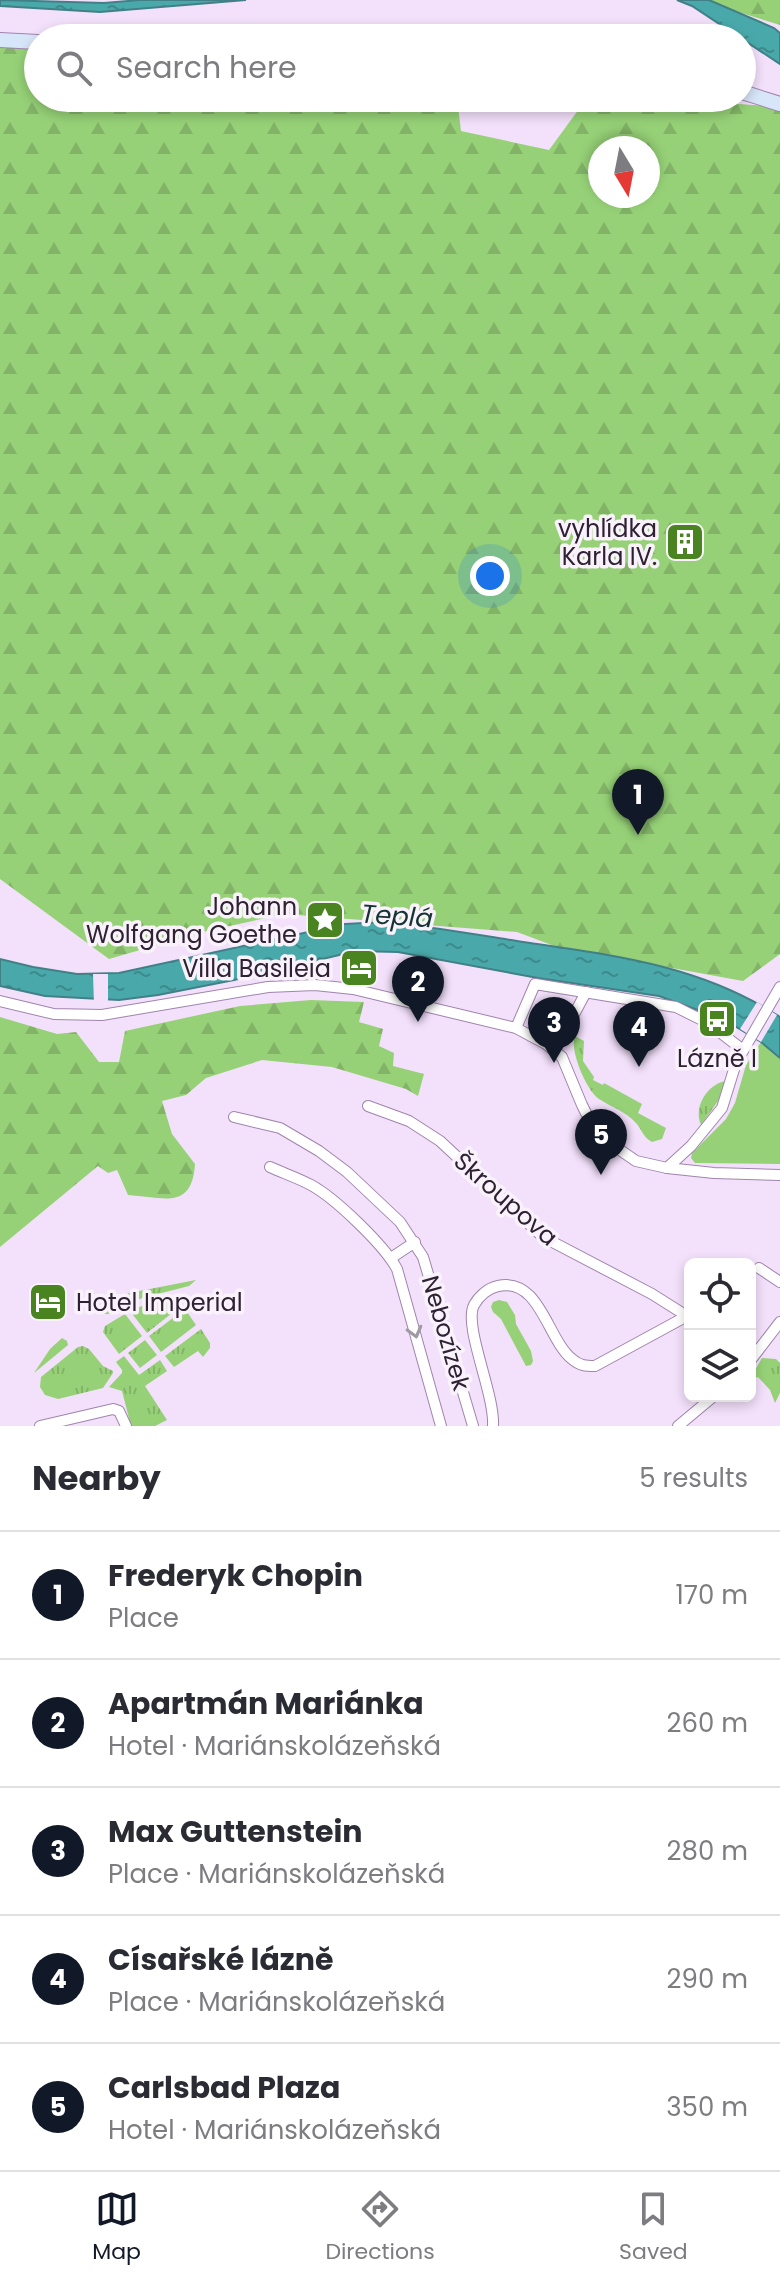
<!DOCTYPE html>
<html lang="en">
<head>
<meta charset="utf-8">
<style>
  :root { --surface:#fff; --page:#f7f7f7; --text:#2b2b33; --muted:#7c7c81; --line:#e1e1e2; --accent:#111827 }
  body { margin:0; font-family:Poppins,sans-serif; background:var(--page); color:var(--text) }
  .controls { position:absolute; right:24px; bottom:24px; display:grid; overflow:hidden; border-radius:12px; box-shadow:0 4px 12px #0003 }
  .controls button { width:72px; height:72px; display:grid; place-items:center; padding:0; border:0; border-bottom:2px solid var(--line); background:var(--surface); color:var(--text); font:40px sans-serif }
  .compass { position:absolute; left:588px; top:136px; width:72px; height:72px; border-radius:50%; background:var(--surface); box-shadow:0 4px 12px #0003; rotate:170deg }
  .you { position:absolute; left:490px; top:576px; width:28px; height:28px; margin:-20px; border:6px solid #fff; border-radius:50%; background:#1a73e8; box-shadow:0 0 0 12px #1a73e833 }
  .badge { display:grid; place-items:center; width:52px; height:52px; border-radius:50%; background:var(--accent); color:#fff; font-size:26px; font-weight:700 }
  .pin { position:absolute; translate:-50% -66px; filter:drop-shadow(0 2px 4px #0008) }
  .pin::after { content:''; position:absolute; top:42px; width:28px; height:24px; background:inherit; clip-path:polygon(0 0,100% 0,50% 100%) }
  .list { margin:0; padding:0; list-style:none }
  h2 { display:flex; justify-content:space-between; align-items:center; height:104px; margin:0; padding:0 32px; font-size:34px }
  h2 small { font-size:26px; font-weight:400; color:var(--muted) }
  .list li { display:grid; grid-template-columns:52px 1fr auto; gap:24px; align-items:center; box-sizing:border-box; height:128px; padding:0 32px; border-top:2px solid var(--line) }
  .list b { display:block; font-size:30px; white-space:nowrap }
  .list p { margin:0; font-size:26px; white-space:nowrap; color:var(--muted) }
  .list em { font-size:26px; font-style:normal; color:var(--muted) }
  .icon { flex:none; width:44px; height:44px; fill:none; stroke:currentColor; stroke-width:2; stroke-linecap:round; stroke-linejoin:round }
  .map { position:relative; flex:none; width:780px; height:1426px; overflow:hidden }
  .search { position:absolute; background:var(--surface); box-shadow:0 4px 12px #0003; left:24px; right:24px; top:24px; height:88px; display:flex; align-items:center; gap:20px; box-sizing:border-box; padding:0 28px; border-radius:44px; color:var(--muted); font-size:30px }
  .sheet { height:744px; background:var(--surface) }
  nav { display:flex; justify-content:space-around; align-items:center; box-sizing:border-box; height:112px; border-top:2px solid var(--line); background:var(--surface); font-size:22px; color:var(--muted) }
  nav a { display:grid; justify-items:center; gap:4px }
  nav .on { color:var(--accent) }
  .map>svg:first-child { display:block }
  .grass { fill:url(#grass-tufts) }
  .forest { fill:url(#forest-firs); fill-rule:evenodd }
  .park { fill:#96d177 }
  .water { fill:url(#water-ripples); stroke:#418086; stroke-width:2 }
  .pier { fill:#f3e0fb }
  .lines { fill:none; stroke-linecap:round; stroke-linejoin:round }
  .street-casing { stroke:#a084ad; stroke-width:12 }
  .secondary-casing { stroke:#a084ad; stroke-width:16 }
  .street { stroke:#fff; stroke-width:10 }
  .secondary { stroke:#d8e6f9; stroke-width:14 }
  .oneway { stroke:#a09ba3 }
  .labels { text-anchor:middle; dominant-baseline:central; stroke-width:7; stroke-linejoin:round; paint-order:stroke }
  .poi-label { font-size:24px; fill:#2d2132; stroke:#f9f2fb; text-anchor:end }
  .street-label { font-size:24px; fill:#2d2132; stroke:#f9f2fb }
  .water-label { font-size:26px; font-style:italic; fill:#153333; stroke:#f9f2fb }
</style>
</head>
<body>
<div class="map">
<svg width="780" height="1426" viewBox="0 0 780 1426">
  <defs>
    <pattern id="grass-tufts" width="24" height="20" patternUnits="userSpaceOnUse" patternTransform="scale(2)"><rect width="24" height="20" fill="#96d177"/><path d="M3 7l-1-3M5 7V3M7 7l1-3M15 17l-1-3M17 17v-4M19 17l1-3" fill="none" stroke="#82b367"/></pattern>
    <pattern id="forest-firs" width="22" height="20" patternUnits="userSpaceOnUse" patternTransform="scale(2)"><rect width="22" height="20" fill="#96d177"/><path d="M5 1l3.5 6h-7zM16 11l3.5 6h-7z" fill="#82b367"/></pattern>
    <pattern id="water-ripples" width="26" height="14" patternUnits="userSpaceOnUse" patternTransform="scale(2)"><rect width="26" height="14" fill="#49a9aa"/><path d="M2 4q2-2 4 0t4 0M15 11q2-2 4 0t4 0" fill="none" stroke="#3d898b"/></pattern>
  </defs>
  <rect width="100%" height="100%" fill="#f3e0fb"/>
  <g class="grass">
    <path d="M575,1036L584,1041L583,1061L594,1077L593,1080L603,1085L604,1083L642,1104L638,1113L666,1128L662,1139L652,1142C643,1137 642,1130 636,1123C625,1111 611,1107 599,1099C586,1090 569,1049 575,1036Z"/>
    <path d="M725,1081L718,1101L701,1125C693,1107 707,1085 725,1081Z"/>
    <polygon points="196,1280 189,1286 142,1298 108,1314 105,1314 99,1308 129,1293"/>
    <polygon points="177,1297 182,1305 147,1333 130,1311 149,1303"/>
    <polygon points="185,1309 196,1325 161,1352 149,1336"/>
    <polygon points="125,1314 142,1336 119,1354 103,1332 105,1326"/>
    <polygon points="201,1329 210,1343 210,1348 203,1357 198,1351 174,1367 165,1356"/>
    <polygon points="62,1338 67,1341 68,1345 34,1373 50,1349"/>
    <polygon points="145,1340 157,1355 140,1368 128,1353"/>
    <polygon points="83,1346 89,1349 103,1366 113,1371 113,1373 103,1388 58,1399 45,1395 40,1387 41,1377 78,1347"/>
    <polygon points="124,1356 139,1375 160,1360 167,1371 145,1386 167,1420 155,1426 131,1426 122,1391 109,1387 122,1373 122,1370 116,1362"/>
    <polygon points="762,1358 776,1359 780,1363 780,1393 775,1403 770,1390 758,1377 750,1380 750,1374 754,1372"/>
  </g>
  <g class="forest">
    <polygon points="700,0 780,0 780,25"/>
    <path d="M0,46L38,47V98H457L461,131L549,150L587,98H652L769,106L780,111V954L743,981L557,947L517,932L284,914L202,932L109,959L0,879ZM600,148H648V196H600Z"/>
    <path d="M311,1000L364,1002L359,1022L383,1029L379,1046L394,1053L393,1066L424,1074L418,1096L406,1089L332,1067L262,1060L206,1078L186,1095L162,1101L172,1134L195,1164C192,1211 163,1197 128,1195L117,1170L108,1173L98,1166L0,1247V1017L57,1034L76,1032L99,1062H119L125,1031L240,1006Z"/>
  </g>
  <g class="park">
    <polygon points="761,1042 780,1058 780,1164 695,1163 691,1158 692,1153 726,1119 735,1103 746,1065"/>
    <polygon points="499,1300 507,1302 515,1315 516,1324 531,1351 533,1361 531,1365 526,1366 501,1319 493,1312 491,1307 493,1302"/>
  </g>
  <g class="water">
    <polygon points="0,0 104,3 140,0 246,0 100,12 0,6"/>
    <polygon points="677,0 709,0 774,28 780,33 780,64 692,6"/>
    <path d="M383,922C428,926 472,934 517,941C611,955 699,964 780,1017V1058L761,1042L723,1019L659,996L538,978L398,952L356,951L234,980L158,995L119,1000L45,996L0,986V959L33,967L77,974L119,973L345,924Z"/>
  </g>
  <g class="pier">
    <polygon points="93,974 108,974 108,1004 94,1004"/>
    <polygon points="757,1002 777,1015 761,1042 740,1029"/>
  </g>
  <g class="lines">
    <g class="street-casing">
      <g id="street">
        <polyline points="0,1001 54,1014 102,1015 268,987 315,985 353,989 516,1028 546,1044 562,1057 582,1105 590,1121 617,1148 636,1161 667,1168 714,1173 780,1175"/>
        <polyline points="516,1028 535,984 676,1007 708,1023 743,1050"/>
        <polyline points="555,1050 586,992"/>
        <polyline points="368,1106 409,1121 440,1141 543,1237 652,1294 690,1318"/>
        <polyline points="234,1117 280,1128 319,1151 347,1172 400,1222 423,1257 473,1426"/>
        <path d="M270,1167C283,1173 298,1178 311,1185C335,1198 384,1245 397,1269L441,1426"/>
        <polyline points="667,1168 691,1146 722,1108 736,1063 780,987"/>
        <polyline points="391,1258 415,1242"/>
        <polyline points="759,1268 780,1282"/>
        <polyline points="750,1361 780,1322"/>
        <polyline points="40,1426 113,1409 119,1411 126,1426"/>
        <path d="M493,1426C495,1394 463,1326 474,1305C479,1296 488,1288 498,1286C540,1277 547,1339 572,1359C580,1366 586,1366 595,1366L687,1316"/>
        <polyline points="678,1426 714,1396"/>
      </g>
    </g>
    <g class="secondary-casing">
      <g id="secondary">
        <polyline points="0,40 38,42"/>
        <polyline points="742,92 780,104"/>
      </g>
    </g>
    <use href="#street" class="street"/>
    <use href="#secondary" class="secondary"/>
  </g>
  <defs><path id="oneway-chevron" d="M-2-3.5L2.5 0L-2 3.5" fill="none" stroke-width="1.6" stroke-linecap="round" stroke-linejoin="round" transform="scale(2)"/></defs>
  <use class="oneway" href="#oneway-chevron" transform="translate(415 1332) rotate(75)"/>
  <defs>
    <g id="building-square" transform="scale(2)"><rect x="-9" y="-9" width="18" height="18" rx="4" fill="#498421" stroke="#f9f2fb"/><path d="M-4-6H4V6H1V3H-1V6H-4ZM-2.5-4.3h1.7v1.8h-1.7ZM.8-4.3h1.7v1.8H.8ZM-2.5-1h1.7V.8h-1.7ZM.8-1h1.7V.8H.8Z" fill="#fff"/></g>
    <g id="sight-square" transform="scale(2)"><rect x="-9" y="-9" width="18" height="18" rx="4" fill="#498421" stroke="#f9f2fb"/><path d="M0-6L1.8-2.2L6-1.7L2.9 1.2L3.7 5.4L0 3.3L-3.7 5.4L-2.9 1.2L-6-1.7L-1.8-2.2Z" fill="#fff"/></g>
    <g id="hotel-square" transform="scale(2)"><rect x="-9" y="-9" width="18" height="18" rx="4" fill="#498421" stroke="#f9f2fb"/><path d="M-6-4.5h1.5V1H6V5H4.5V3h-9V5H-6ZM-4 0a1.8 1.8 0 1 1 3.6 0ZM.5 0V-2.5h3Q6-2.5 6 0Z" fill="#fff"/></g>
    <g id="bus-square" transform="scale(2)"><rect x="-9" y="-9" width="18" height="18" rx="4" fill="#498421" stroke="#f9f2fb"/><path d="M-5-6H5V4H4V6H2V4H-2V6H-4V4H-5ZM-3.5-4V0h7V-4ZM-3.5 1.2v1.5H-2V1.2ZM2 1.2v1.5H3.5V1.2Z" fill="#fff"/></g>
  </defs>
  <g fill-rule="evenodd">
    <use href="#building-square" x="685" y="542"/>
    <use href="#sight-square" x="325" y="920"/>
    <use href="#hotel-square" x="359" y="968"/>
    <use href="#bus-square" x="717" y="1019"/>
    <use href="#hotel-square" x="48" y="1302"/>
  </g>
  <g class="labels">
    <g class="poi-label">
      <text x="657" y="528">vyhlídka<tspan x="657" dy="28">Karla IV.</tspan></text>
      <text x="297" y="906">Johann<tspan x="297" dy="28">Wolfgang Goethe</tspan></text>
      <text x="331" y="968">Villa Basileia</text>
      <text x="717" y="1058" text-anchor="middle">Lázně I</text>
      <text x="76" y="1302" text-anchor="start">Hotel Imperial</text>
    </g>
    <g class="street-label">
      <text transform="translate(506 1199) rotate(41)">Škroupova</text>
      <text transform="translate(446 1333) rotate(74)">Nebozízek</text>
    </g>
    <g class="water-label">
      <text transform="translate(397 916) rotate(4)">Teplá</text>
    </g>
  </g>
</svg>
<div class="controls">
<button><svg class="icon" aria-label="locate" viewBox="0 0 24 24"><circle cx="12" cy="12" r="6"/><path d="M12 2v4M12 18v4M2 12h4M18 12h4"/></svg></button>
<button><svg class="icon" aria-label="layers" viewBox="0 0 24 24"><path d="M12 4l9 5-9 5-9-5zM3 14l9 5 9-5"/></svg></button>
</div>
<svg class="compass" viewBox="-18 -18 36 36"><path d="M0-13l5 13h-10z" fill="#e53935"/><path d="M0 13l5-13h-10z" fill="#7c7c81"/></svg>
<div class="you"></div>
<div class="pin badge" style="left:638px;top:835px">1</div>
<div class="pin badge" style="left:418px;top:1022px">2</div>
<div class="pin badge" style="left:554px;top:1063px">3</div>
<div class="pin badge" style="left:639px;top:1067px">4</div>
<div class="pin badge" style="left:601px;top:1175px">5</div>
<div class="search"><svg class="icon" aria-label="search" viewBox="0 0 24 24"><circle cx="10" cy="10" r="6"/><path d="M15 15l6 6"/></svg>Search here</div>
</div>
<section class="sheet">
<h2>Nearby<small>5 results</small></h2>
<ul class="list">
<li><span class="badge">1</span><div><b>Frederyk Chopin</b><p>Place</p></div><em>170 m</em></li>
<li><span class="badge">2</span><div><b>Apartmán Mariánka</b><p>Hotel · Mariánskolázeňská</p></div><em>260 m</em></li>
<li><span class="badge">3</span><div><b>Max Guttenstein</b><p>Place · Mariánskolázeňská</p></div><em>280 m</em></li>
<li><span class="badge">4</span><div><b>Císařské lázně</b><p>Place · Mariánskolázeňská</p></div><em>290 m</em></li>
<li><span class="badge">5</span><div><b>Carlsbad Plaza</b><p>Hotel · Mariánskolázeňská</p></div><em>350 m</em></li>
</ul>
</section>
<nav>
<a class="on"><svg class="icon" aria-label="map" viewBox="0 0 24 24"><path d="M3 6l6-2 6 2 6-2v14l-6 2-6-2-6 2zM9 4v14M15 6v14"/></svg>Map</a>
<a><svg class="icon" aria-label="directions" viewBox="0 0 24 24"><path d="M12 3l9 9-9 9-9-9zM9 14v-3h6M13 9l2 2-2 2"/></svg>Directions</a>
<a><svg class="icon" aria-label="saved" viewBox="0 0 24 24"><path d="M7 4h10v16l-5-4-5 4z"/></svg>Saved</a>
</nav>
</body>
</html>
